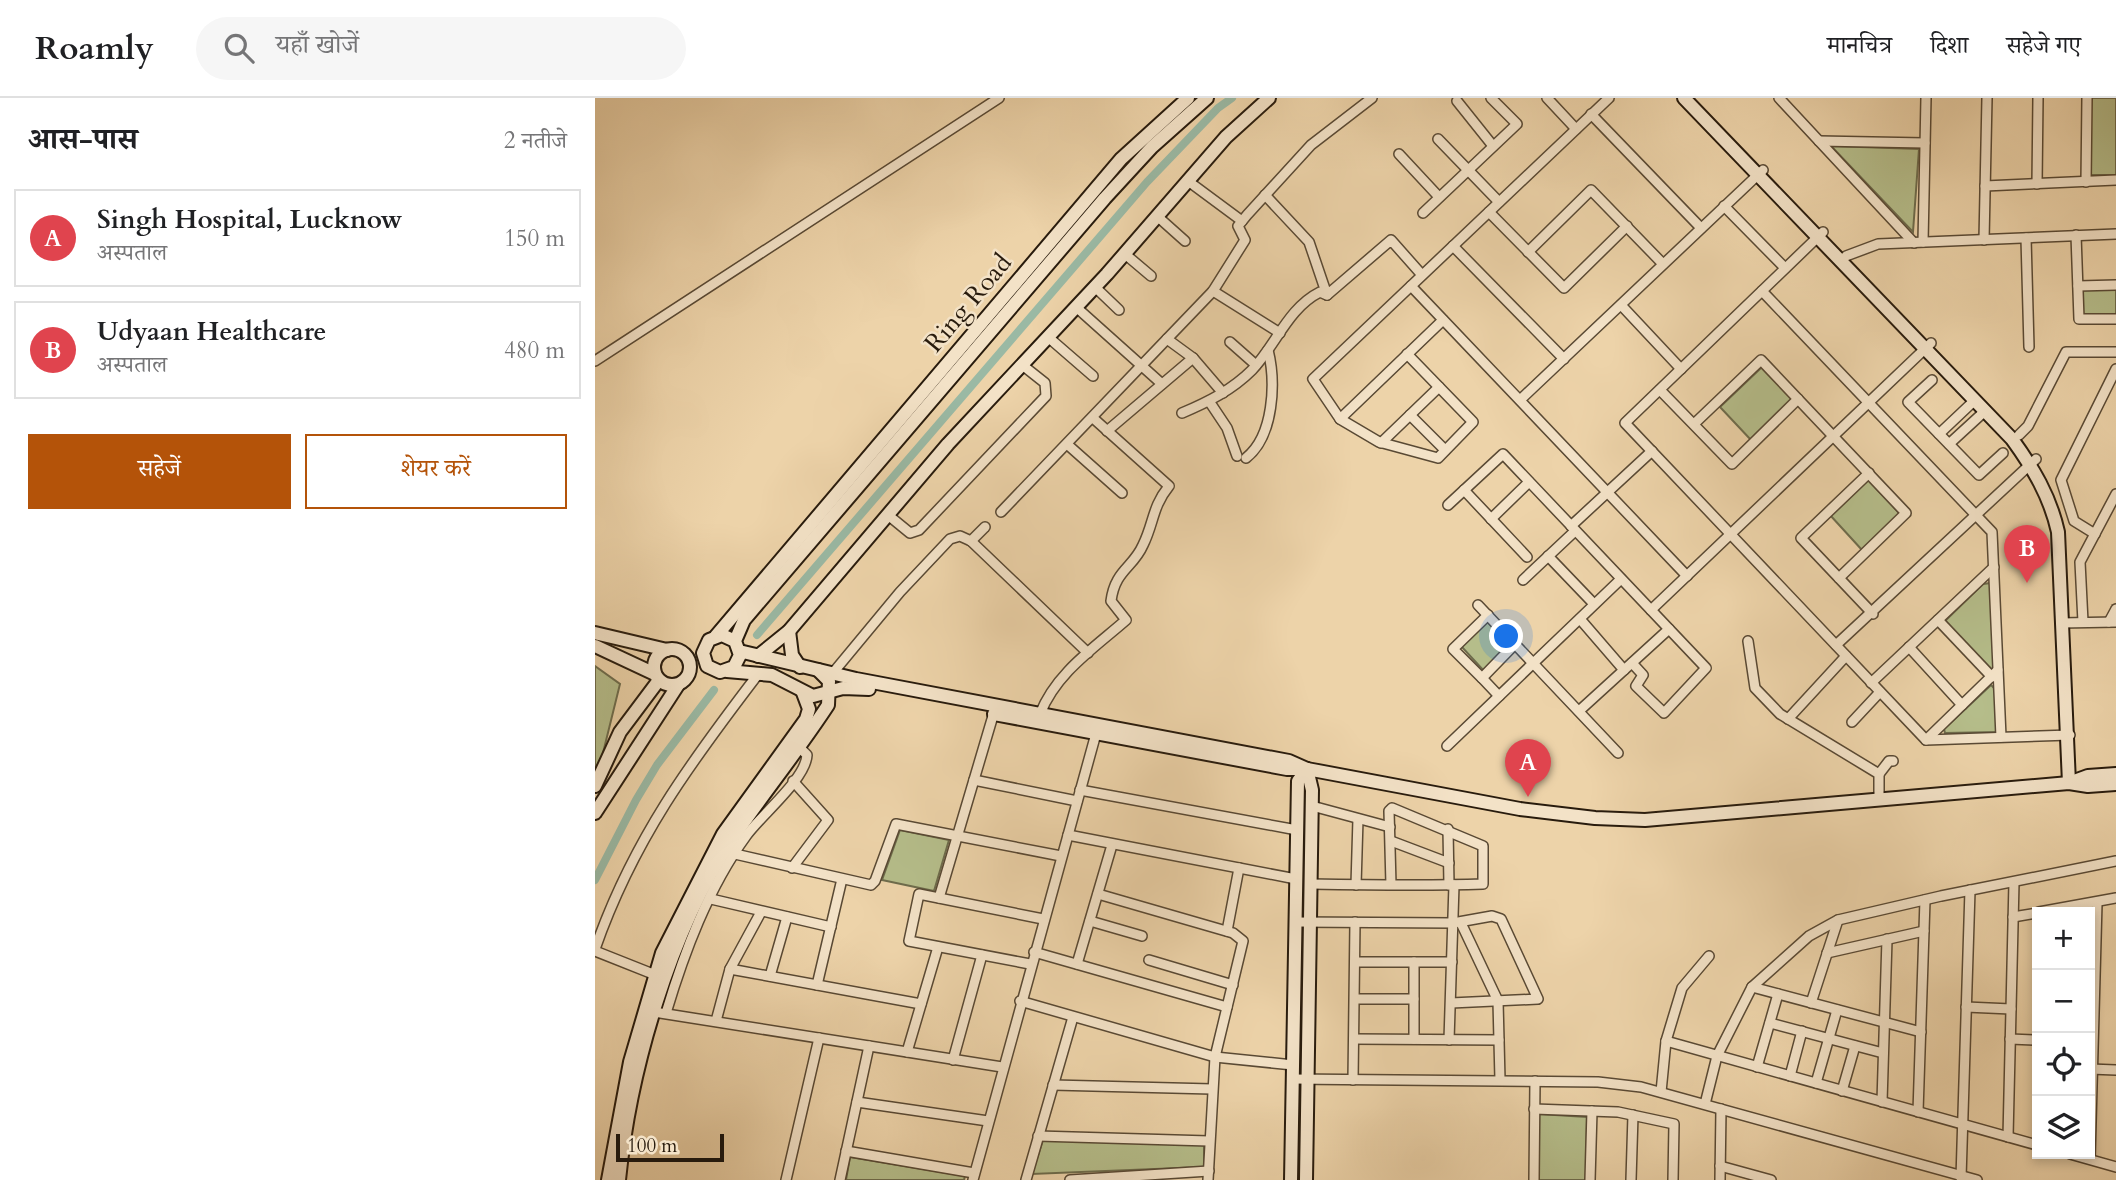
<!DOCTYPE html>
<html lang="hi">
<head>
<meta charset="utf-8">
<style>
  :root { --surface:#fff; --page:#f6f6f6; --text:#202124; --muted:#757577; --line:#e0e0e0; --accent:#b45309 }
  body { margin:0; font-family:Cardo,"Noto Serif Devanagari",serif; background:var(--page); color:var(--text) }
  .controls { position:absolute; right:21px; bottom:21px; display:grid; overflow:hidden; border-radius:0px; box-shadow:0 4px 10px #0003 }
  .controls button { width:63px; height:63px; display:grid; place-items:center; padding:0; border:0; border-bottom:2px solid var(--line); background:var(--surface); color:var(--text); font:35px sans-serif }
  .scale { position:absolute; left:21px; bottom:18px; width:108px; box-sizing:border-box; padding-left:7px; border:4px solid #281b0d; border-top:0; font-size:19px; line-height:24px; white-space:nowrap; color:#281b0d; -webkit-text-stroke:5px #f3e2c7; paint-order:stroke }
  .you { position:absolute; left:912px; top:539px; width:24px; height:24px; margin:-18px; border:5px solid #fff; border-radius:50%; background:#1a73e8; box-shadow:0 0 0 10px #1a73e833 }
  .badge { display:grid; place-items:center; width:46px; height:46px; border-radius:50%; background:var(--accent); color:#fff; font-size:23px; font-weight:700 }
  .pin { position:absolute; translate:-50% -58px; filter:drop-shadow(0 2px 4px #0008) }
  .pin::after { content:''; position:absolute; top:37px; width:24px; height:21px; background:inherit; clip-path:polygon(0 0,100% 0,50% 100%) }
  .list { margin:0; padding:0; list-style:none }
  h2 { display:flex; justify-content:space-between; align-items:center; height:91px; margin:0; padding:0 28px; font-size:30px }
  h2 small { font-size:23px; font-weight:400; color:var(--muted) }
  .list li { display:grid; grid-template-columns:46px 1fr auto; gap:21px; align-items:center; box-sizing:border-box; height:98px; margin:0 14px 14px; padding:0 14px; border:2px solid var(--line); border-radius:0px }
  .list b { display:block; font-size:26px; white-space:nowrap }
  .list p { margin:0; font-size:23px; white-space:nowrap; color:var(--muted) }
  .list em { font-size:23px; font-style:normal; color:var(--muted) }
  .actions { display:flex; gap:14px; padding:21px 28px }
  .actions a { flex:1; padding:16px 0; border:2px solid var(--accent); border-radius:0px; text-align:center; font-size:24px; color:var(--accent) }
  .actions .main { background:var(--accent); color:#fff }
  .icon { flex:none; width:38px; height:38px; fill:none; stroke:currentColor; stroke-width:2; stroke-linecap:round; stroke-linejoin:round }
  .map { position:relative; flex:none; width:1521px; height:1082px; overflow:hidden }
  header { display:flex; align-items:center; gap:42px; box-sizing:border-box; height:98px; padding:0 35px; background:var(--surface); border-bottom:2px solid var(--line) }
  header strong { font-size:33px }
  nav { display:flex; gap:38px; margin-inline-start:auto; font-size:24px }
  .search { width:490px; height:63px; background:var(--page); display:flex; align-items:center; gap:18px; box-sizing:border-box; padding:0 24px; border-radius:38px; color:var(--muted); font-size:26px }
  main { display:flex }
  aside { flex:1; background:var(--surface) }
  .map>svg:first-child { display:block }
  .green { fill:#b5bd8a; stroke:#6e6c4c; stroke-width:2 }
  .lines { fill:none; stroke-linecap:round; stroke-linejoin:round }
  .canal { stroke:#9ab9a4; stroke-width:8 }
  .street-casing { stroke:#594934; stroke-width:12 }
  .secondary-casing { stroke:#281b0d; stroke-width:16 }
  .street { stroke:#f3e2c7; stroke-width:9 }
  .secondary { stroke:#f3e2c7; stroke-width:12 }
  .labels { text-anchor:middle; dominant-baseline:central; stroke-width:5; stroke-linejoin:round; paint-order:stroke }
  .street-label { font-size:26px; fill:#281b0d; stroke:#f3e2c7 }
</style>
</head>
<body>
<header>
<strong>Roamly</strong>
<div class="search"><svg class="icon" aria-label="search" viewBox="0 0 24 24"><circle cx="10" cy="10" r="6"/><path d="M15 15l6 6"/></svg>यहाँ खोजें</div>
<nav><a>मानचित्र</a><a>दिशा</a><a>सहेजे गए</a></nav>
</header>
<main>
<aside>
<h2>आस-पास<small>2 नतीजे</small></h2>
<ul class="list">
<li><span class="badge" style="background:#e0444e">A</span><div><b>Singh Hospital, Lucknow</b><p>अस्पताल</p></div><em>150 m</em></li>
<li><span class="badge" style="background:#e0444e">B</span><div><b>Udyaan Healthcare</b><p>अस्पताल</p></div><em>480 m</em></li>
</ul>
<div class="actions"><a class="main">सहेजें</a><a>शेयर करें</a></div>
</aside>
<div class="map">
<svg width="1521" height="1082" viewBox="0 0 1521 1082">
  <rect width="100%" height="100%" fill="#edd3a9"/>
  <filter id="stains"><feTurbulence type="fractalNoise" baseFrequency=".00286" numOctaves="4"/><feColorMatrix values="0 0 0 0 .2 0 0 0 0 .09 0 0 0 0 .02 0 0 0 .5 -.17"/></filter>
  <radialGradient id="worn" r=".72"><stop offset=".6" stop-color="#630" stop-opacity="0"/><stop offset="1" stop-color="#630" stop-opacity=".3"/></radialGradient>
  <g class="green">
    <rect x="1495" y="0" width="26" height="77"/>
    <polygon points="1236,48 1324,51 1318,134"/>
    <polygon points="1521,191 1521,218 1487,219 1486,192"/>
    <polygon points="1167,269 1198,301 1156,342 1125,309"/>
    <polygon points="1273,382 1305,416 1267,452 1235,417"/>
    <polygon points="1396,485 1400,568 1396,572 1350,523 1388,486"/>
    <polygon points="892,523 915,548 889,573 866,548"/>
    <polygon points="0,568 25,586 6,663 0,675"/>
    <polygon points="1396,587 1401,592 1403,634 1350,635 1349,631"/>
    <polygon points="305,732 354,742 339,793 287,782"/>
    <polygon points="944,1016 992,1019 991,1082 943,1082"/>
    <polygon points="448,1042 609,1047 609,1069 437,1076"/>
    <polygon points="255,1059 370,1078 369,1082 251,1082"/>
  </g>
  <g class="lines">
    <g class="canal">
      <polyline points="162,537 552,84 623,10 637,0"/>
      <polyline points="0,782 41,702 62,667 119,592"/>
    </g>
    <g class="street-casing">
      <g id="street">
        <polyline points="952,0 981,31"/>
        <polyline points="1184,0 1319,145"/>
        <polyline points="862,3 898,48"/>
        <polyline points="996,16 1106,130"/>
        <polyline points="843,41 904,104"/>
        <polyline points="1224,43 1330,45"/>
        <polyline points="804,56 844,99"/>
        <polyline points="593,83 647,123"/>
        <polyline points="1491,84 1492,0"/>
        <polyline points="1442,86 1443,0"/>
        <polyline points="1390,88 1521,82"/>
        <polyline points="670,97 714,144 732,197"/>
        <polyline points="1129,108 1190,170"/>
        <polyline points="894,114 969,190 1032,128"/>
        <polyline points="828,115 922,26 896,0"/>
        <polyline points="562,118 590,143"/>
        <polyline points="1228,134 1030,325 1331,642 1475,637"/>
        <polyline points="1481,137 1484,221 1521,221"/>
        <polyline points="1431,140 1434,249"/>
        <polyline points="1389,142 1392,0"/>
        <polyline points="1328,144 1331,0"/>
        <polyline points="858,148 969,261"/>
        <polyline points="933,154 996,92 1068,166"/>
        <polyline points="530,156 556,178"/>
        <polyline points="1251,158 1283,146 1521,136"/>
        <polyline points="816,188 1092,478"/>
        <polyline points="1483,188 1521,187"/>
        <polyline points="500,189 524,212"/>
        <polyline points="618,193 685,235"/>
        <polyline points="1167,193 1397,434 1406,639"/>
        <polyline points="1026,207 1086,271"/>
        <polyline points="481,209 567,286"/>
        <polyline points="453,239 498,278"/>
        <polyline points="572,241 598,260 628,295"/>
        <polyline points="635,244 661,267"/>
        <polyline points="812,256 878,324 843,360 784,344 745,321 718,281 1014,0"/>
        <polyline points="0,263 404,0"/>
        <polyline points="1337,282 1313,304 1384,377 1408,355"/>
        <polyline points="1065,292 1137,366 1203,301"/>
        <polyline points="925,302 1168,72"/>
        <polyline points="614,303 632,330 642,358"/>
        <path d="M587,315C613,304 637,292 657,272C681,247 693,210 725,194L732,197L796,142L827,177"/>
        <polyline points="815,317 850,352"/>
        <polyline points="745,321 848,222"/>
        <polyline points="1099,326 1166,262 1311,415 1244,480"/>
        <polyline points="512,333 598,260"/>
        <polyline points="1344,336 1380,302"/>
        <polyline points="1424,337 1433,328 1471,254 1521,254"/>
        <polyline points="786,345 844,289"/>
        <polyline points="1354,346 1390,313"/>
        <polyline points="473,347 527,395"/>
        <path d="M651,360C679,338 681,284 673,252"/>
        <polyline points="1274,375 1206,440 1278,516"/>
        <polyline points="869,392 932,459"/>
        <polyline points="853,407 908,356 1111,570 1069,615 1041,588 1048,577 1037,565"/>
        <polyline points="406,414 618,193 650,142 643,128 652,117 716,47 777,0"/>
        <polyline points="293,417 315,435 324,432 451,298 450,285 426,266"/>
        <polyline points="896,421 934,384"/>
        <polyline points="976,428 1057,353"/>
        <polyline points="1500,436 1479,423 1466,382 1521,271"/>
        <polyline points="376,443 390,429"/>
        <polyline points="953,458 999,506"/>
        <polyline points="928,482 980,433"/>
        <polyline points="883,507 1023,655"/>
        <polyline points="1056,512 1336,245"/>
        <polyline points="893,517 858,551 887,580 921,545"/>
        <polyline points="985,521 1029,572"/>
        <polyline points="1343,522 1397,579"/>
        <polyline points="1488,524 1485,464 1521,396"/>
        <polyline points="1514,524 1521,511"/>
        <polyline points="1466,525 1521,524"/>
        <polyline points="1153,543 1160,590 1185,616 1284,676 1284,700"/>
        <polyline points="1241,547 1441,361"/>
        <polyline points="1314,549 1367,607"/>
        <polyline points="237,576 305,494 355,441 365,438 376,443 493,555"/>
        <polyline points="887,580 904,598"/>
        <polyline points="1276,585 1399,469"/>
        <polyline points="984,613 1074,531"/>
        <path d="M445,616C461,575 499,550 531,522L516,503C520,472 538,470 548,447C559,425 557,409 574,388L498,320"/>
        <polyline points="1193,621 1251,558"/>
        <polyline points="1257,624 1285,594"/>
        <polyline points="1331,642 1403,572"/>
        <polyline points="852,648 1026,481"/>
        <polyline points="1284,676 1294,663 1298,663"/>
        <polyline points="379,682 482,703"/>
        <polyline points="485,692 702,732"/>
        <polyline points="717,708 795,729"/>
        <polyline points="853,731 854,787"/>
        <polyline points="473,737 701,781"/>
        <polyline points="796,743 854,765"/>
        <polyline points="140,756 276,787 280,783 301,726 466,758"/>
        <polyline points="197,770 233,722 198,683"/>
        <path d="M716,786C773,787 830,788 888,786V748L797,710L794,713L796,787"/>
        <polyline points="761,787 763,721"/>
        <polyline points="503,796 638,835 648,843 620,959 613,1082"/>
        <polyline points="344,800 400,611"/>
        <polyline points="116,801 236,829"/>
        <polyline points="1444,814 1521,800"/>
        <polyline points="1418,819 1442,815"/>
        <polyline points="495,823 547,838"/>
        <polyline points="700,824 858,825 897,818 906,821 943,901 856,905"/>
        <polyline points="866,825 903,903 905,982"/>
        <polyline points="632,833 644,770"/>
        <path d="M0,851C38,742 95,665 164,575"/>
        <polyline points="0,853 58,876"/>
        <polyline points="439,854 632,909"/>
        <polyline points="1232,855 1329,833"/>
        <polyline points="554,862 638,887"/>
        <polyline points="760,864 857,864"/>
        <polyline points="435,866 314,843 324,796 448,821"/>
        <polyline points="482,866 517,747"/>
        <polyline points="135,871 326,906"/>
        <polyline points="175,878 192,819"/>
        <polyline points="222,887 247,781"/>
        <polyline points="1157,889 1326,934"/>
        <polyline points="760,901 819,901"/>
        <polyline points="425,903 620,959 698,967"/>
        <polyline points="1216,905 1243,822"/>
        <polyline points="1371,909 1416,911"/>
        <polyline points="59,914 407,969"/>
        <path d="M71,915C89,855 113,790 151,738C165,718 211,681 212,657L205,650"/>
        <polyline points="121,923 135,871 166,814"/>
        <polyline points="1175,925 1288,955"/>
        <polyline points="759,941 904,942"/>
        <polyline points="819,941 819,864"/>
        <polyline points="1415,941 1442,942"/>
        <polyline points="854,942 859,787"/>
        <polyline points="1071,943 1442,1047"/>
        <polyline points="312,954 343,849"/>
        <polyline points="358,962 387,857"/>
        <polyline points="1162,969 1183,896"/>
        <polyline points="1495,971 1521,972"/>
        <polyline points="1195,978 1207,933"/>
        <polyline points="697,981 1003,984 1046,989 1382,1082"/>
        <polyline points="758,982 760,824"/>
        <polyline points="1221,985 1242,912"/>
        <polyline points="458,987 617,991"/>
        <polyline points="1247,993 1260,948"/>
        <polyline points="1066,994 1071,943 1087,890 1114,858"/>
        <polyline points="262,1004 393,1023"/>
        <polyline points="1287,1004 1292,841"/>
        <polyline points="1110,1006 1122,958 1157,889 1214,838 1243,822 1346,798 1521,763"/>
        <polyline points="939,1011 1023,1014 1079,1026 1078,1082"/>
        <polyline points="1323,1014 1330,802"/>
        <polyline points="443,1038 614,1043"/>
        <polyline points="1413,1039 1419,784"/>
        <polyline points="251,1053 379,1075"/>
        <polyline points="1475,1056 1521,1069"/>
        <polyline points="1495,1061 1502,805"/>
        <polyline points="1125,1068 1176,1082"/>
        <polyline points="1366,1080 1375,792"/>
        <polyline points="191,1082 224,940"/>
        <polyline points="245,1082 274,948"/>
        <polyline points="378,1082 502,632"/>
        <polyline points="431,1082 478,919"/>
        <polyline points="475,1082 614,1073"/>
        <polyline points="939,1082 940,983"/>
        <polyline points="995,1082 997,1013"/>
        <polyline points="1036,1082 1038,1017"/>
        <polyline points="1125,1082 1126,1011"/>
      </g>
    </g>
    <g class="secondary-casing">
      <g id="secondary">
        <path d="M1089,0L1417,341C1438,370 1455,398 1463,434L1474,685"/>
        <polyline points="194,533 197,557 205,569"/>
        <polyline points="0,535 72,552"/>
        <polyline points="121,538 526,61 593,0"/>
        <polyline points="140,543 127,537 114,542 108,555 112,568 125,574 139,569 145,557 140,543 149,522 510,100 557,49 612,0"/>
        <polyline points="0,548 60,576"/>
        <circle cx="77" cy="569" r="18"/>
        <polyline points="144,553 261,581 694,663 712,671 925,711 1000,720 1050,722 1474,685 1493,688 1521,686"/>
        <polyline points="163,558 194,533 353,346 512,176 631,39 674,0"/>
        <polyline points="132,573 177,577 218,598 248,590 274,591"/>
        <polyline points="399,616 692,671 708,671"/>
        <polyline points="1474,685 1493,678 1521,676"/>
        <polyline points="0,688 25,634 64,582"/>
        <polyline points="0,715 83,587"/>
        <polyline points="13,1082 35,964 67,855 128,736 211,621 214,611 208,595"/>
        <path d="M24,1082C35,972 75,833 137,741C168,696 203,653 233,607L234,583L223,572"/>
        <polyline points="696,1082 703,683 712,671"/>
        <polyline points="711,1082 717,692 712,671"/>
      </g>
    </g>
    <use href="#street" class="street"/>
    <use href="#secondary" class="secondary"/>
  </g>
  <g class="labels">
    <g class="street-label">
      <text transform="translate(373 205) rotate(-50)">Ring Road</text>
    </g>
  </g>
  <rect width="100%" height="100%" filter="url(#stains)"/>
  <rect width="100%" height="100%" fill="url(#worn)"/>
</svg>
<div class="controls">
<button>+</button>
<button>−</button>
<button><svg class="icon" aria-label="locate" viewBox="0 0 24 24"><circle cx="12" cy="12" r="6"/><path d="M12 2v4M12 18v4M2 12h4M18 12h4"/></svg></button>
<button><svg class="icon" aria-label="layers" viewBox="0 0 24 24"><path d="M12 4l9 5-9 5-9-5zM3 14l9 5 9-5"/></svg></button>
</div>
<div class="scale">100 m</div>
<div class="you"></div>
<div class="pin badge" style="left:933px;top:699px;background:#e0444e">A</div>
<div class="pin badge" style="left:1432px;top:485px;background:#e0444e">B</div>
</div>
</main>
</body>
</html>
